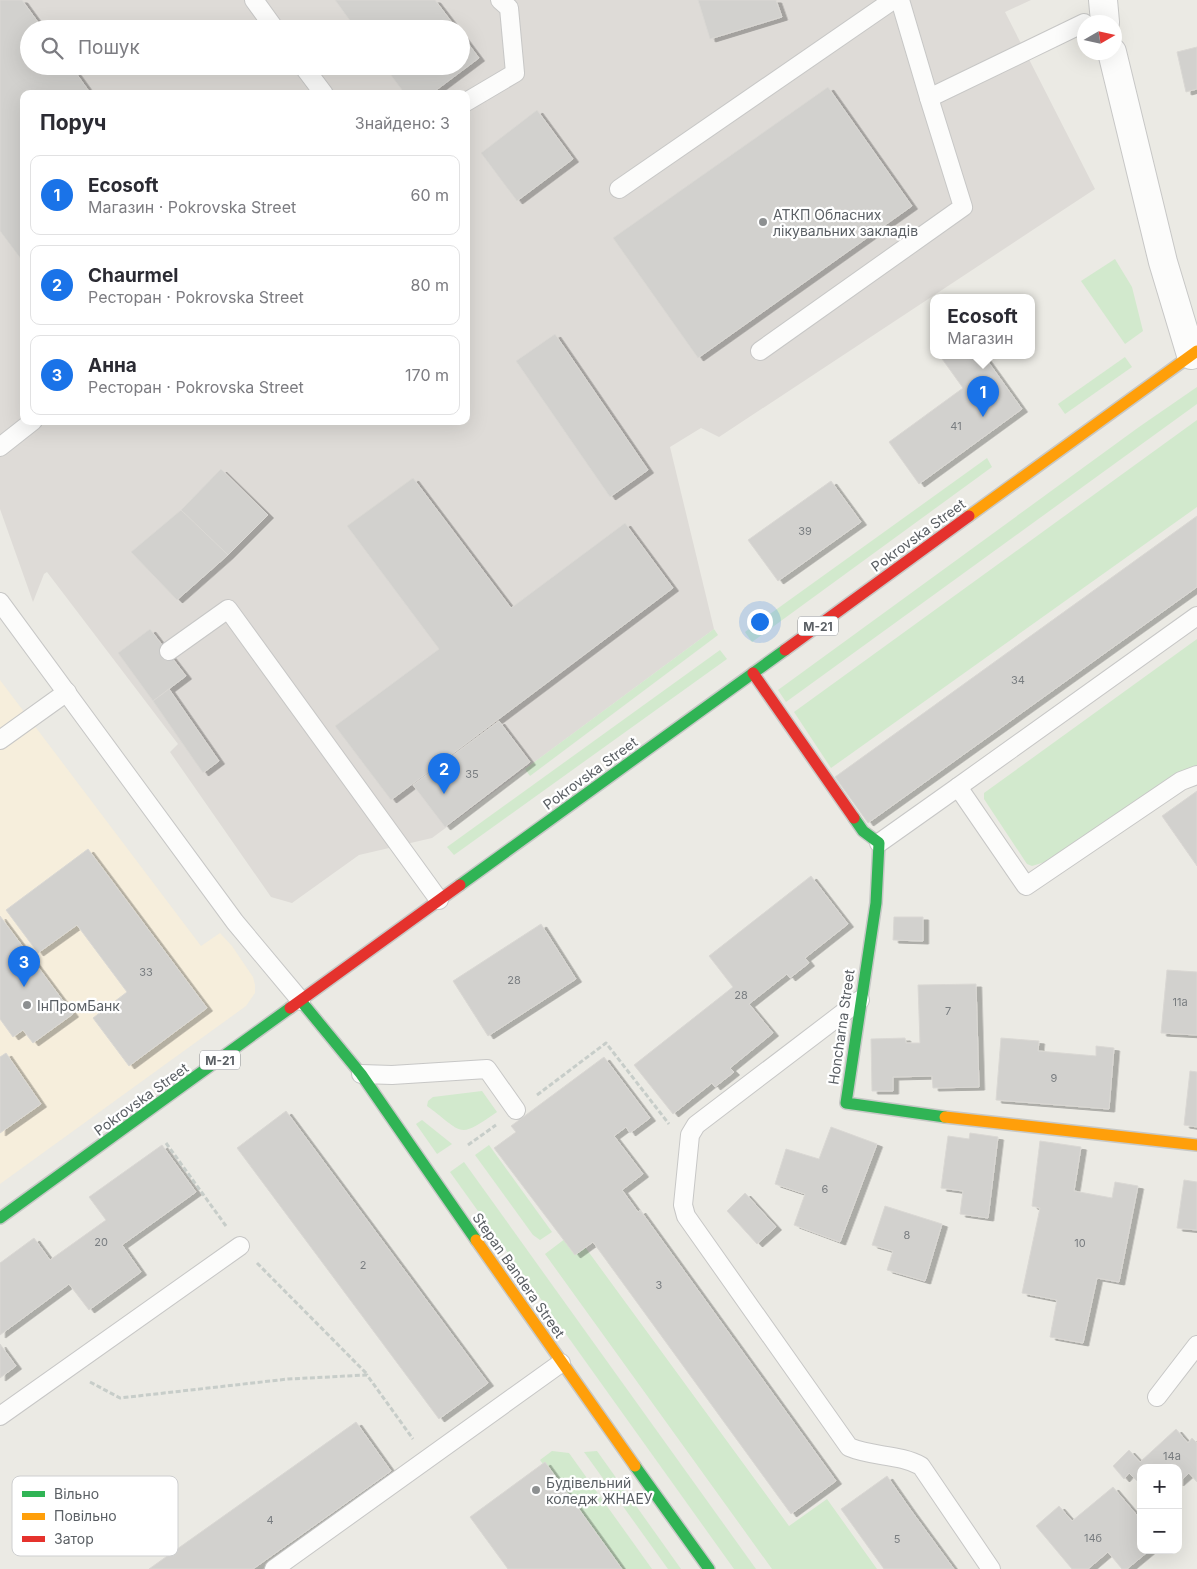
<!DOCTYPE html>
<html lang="uk">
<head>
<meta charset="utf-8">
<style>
  :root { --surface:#fff; --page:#f7f7f7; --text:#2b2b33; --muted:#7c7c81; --line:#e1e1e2; --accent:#1a73e8 }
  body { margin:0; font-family:Inter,sans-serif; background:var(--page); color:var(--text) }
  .controls { position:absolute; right:15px; bottom:15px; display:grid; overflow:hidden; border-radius:10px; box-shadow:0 5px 20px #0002 }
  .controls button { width:45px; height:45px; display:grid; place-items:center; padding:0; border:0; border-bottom:1px solid var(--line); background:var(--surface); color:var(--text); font:25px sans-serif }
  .compass { position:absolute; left:1077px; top:15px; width:45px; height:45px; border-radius:50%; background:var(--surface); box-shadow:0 5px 20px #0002; rotate:81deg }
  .you { position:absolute; left:759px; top:621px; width:18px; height:18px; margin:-12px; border:4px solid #fff; border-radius:50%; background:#1a73e8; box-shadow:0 0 0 8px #1a73e833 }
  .badge { display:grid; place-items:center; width:32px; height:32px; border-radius:50%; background:var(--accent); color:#fff; font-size:16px; font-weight:700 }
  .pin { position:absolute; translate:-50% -41px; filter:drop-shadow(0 1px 2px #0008) }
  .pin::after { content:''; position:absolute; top:26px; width:18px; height:15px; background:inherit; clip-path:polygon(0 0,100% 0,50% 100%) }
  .popup { position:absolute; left:930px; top:294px; width:105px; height:65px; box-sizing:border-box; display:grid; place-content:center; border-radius:10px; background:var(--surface); filter:drop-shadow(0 1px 4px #0005); font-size:16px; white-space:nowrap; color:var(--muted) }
  .popup b { font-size:19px; color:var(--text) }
  .popup::after { content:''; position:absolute; left:50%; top:100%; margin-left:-10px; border:10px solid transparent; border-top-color:var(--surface) }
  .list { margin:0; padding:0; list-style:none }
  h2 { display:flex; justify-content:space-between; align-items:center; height:65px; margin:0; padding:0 20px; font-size:21px }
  h2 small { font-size:16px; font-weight:400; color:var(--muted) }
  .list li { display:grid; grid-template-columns:32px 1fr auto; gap:15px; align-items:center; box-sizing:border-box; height:80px; margin:0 10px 10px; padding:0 10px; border:1px solid var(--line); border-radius:10px }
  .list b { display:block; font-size:19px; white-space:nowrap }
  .list p { margin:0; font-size:16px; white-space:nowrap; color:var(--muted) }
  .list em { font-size:16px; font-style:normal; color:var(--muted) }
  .icon { flex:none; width:28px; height:28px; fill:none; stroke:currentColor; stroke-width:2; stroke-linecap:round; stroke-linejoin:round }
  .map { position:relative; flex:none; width:1197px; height:1569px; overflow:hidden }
  .search { position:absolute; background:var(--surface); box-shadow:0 5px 20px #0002; left:20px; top:20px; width:450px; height:55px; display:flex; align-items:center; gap:12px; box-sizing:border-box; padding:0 18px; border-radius:28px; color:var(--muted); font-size:19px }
  .panel { position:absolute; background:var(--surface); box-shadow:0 5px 20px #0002; left:20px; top:90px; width:450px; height:335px; border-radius:10px }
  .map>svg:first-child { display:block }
  .commercial { fill:#f6eedc }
  .industrial { fill:#dedbd7; fill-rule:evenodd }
  .green { fill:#d2e9cd }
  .building { fill:#d2d1ce; stroke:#dad8d4; filter:url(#shadow) }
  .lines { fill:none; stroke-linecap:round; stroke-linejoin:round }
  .lane-casing { stroke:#c7c7c6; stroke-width:20 }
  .street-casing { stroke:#c7c7c6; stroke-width:30 }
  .fast-casing { stroke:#c7c8c6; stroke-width:14 }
  .slow-casing { stroke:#c7c8c6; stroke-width:14 }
  .jam-casing { stroke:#c7c8c6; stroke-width:14 }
  .path { stroke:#c7cdc9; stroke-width:3; stroke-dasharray:5 2.5; stroke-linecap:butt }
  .lane { stroke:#fcfcfb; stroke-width:18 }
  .street { stroke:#fcfcfb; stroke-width:28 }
  .fast { stroke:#30b455; stroke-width:11 }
  .slow { stroke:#ff9f0a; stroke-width:11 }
  .jam { stroke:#e5322d; stroke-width:11 }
  .poi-dot { fill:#8d9091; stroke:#fff; stroke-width:2 }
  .labels { text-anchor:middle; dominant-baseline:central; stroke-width:4.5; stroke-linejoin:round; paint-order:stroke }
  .number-label { font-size:11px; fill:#797d80 }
  .shield { fill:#fff; stroke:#8c8f92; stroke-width:1 }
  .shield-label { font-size:12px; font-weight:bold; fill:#5a5f64 }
  .poi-label { font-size:14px; fill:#5a5f64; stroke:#fff; text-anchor:start }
  .street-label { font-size:14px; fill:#5a5f64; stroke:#fff }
  .key { fill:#fff; stroke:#cecfd0; stroke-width:1 }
  .key-label { font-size:14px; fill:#5a5f64 }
</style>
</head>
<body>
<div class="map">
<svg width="1197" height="1569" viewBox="0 0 1197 1569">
  <defs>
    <filter id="shadow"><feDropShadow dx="5.5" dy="3" stdDeviation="0" flood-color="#0004"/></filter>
  </defs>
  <rect width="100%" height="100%" fill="#ebeae4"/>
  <polygon class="commercial" points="0,680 201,946 220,933 232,946 253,977 255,985 255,993 246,1006 0,1184"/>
  <path class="industrial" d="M0,0H1031L1005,12L1095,189L719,437L701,428L670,447L714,629L432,838L359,855L292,903L271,897L170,752L178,744L47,572L44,574L33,602L0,509ZM29,29H461V66H29ZM24,94H466V421H24Z"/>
  <g class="green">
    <polygon points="1115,259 1132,287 1143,331 1125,344 1081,281"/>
    <polygon points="1125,357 1132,367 1065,414 1058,404"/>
    <polygon points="1197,387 1197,404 786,702 778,690 1139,427"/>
    <polygon points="1197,420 1197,507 831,768 794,712"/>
    <polygon points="987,458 992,467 752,642 745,632"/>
    <polygon points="714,629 718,635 530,776 525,769"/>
    <polygon points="1197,639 1197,769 1045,862 1032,866 1027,864 984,799 984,793"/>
    <polygon points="720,650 727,659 454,855 447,847"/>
    <path d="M482,1091L497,1112C457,1140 464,1133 427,1106L428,1101L433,1097Z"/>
    <polygon points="422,1120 452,1144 437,1154 416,1124"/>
    <polygon points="489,1145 552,1232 540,1240 533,1235 475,1155"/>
    <polygon points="464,1162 756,1569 734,1569 450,1172"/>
    <polygon points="574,1232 789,1526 827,1499 877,1569 772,1569 545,1254"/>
    <polygon points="552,1451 569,1453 652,1569 618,1569 540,1460"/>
    <polygon points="597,1451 681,1569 668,1569 584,1452"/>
  </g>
  <g class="building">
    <polygon points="0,0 22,0 43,29 29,29 29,66 71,66 91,94 24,94 24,263 0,231"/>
    <polygon points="335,0 435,0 457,29 356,29"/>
    <polygon points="698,0 776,0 782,17 710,39"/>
    <polygon points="461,34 479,58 431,94 405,94 384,66 461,66"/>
    <polygon points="1197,47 1197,89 1186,92 1177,52"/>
    <polygon points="828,87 912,206 698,358 613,238"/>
    <polygon points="537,110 573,159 517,201 481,153"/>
    <polygon points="555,334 648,470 610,497 516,361"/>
    <polygon points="940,356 984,356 1022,409 919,484 889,442 963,388"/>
    <polygon points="221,469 268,515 228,555 181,510"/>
    <polygon points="413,478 511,608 625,523 673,588 391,800 335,726 439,649 347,526"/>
    <polygon points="831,481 861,522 778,581 748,540"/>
    <polygon points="181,510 228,555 177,600 131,552"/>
    <polygon points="1197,516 1197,587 868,823 835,777"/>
    <polygon points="150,629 186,676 153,701 118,653"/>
    <polygon points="169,689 219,761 203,773 153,701"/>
    <polygon points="499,721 530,762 445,827 413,785"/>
    <polygon points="1197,791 1197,866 1162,816"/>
    <polygon points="88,849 207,1008 129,1066 93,1018 127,992 77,925 38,953 6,910"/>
    <polygon points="811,876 848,924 805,958 809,963 790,978 787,974 749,1004 773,1033 730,1068 734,1072 715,1087 712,1083 673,1114 634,1065 733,987 709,956"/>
    <polygon points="0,916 73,1014 33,1043 23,1030 13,1037 0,1019"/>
    <polygon points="894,917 923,917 923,941 893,940"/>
    <polygon points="541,924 576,979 488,1036 453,981"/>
    <polygon points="1167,970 1197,972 1197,1035 1161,1033"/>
    <polygon points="976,984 979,1087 933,1088 932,1076 893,1077 893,1091 872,1091 871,1039 905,1038 906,1043 920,1043 918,985"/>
    <polygon points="1001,1038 1039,1041 1038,1051 1096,1056 1096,1046 1114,1048 1109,1109 996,1100"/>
    <polygon points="6,1053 41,1104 0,1133 0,1057"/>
    <polygon points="604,1057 650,1118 630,1133 626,1127 614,1136 643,1174 622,1190 638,1212 640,1210 836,1481 791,1514 593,1242 575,1255 494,1148 516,1132 511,1126"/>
    <polygon points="1190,1071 1197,1072 1197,1127 1184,1125"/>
    <polygon points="286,1111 488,1383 439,1419 237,1148"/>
    <polygon points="831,1127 877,1144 840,1242 794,1225 805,1194 775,1184 786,1149 819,1159"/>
    <polygon points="970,1133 998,1137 988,1218 960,1214 963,1191 941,1188 948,1136 969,1139"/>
    <polygon points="1040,1141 1081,1147 1074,1191 1112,1198 1115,1182 1138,1186 1119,1282 1097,1278 1083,1343 1050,1337 1057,1300 1022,1293 1040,1208 1032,1206"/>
    <polygon points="162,1145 196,1192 122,1245 141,1272 89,1310 69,1284 0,1335 0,1263 34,1238 50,1260 106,1220 89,1197"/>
    <polygon points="1184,1180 1197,1182 1197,1230 1177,1228"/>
    <polygon points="745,1193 776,1227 757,1244 727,1211"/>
    <polygon points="885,1206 942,1224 925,1281 887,1270 893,1251 872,1245"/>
    <polygon points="0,1344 16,1366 0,1378"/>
    <polygon points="356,1422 391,1471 253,1569 149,1569"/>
    <polygon points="1176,1429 1188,1443 1192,1438 1197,1443 1197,1482 1189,1473 1178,1483 1178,1468 1141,1468 1141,1485 1129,1473 1124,1479 1113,1466 1129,1450 1140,1462"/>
    <polygon points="545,1462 622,1569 508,1569 470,1517"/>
    <polygon points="887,1476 910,1509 954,1569 884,1569 841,1509"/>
    <polygon points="1113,1487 1141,1520 1141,1550 1150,1550 1127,1569 1122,1569 1108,1552 1088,1569 1072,1569 1036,1526 1059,1506 1072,1521"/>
  </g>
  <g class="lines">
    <g class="lane-casing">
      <g id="lane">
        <polyline points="254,0 275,29"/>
        <polyline points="900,0 929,98"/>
        <polyline points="303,66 324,94"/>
        <polyline points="466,102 515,73 509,8 500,0"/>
        <polyline points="619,189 893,0"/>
        <polyline points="760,351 963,207 929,98 1084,23"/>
        <polyline points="0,447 33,421"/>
        <polyline points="0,602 235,922 301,1001"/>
        <polyline points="169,651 228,609 439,900"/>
        <polyline points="0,740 67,692"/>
        <polyline points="958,787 1197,616"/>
        <polyline points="879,843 958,787 1026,886 1181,781 1197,775"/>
        <path d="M860,1000L696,1125L690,1135L683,1205L686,1216L849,1447C872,1457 900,1454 921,1466L991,1569"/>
        <polyline points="361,1074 392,1075 487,1069 516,1110"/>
        <polyline points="1157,1397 1197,1345"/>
        <polyline points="0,1416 240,1246"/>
        <polyline points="274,1569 561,1363"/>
      </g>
    </g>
    <g class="street-casing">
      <g id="street">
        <polyline points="1103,0 1105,22"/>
        <polyline points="1112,52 1163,262 1191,355"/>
      </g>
    </g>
    <g class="fast-casing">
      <g id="fast">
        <polyline points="854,818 863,831 879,843 876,903 846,1103 945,1117"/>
        <polyline points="460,885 785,650"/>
        <polyline points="301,1001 361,1074 476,1240"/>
        <polyline points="0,1218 290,1008"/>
        <polyline points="635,1466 709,1569"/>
      </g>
    </g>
    <g class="slow-casing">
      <g id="slow">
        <polyline points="969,516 1197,351"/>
        <polyline points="945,1117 1197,1145"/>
        <polyline points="476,1240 635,1466"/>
      </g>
    </g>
    <g class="jam-casing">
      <g id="jam">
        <polyline points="785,650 969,516"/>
        <polyline points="753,673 854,818"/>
        <polyline points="290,1008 460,885"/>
      </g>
    </g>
    <g class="path">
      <polyline points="537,1095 606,1043 669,1124"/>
      <polyline points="166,1143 226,1226"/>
      <polyline points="468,1145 496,1125"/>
      <polyline points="257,1263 367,1374"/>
      <polyline points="90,1382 120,1398 288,1379 367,1375 413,1439"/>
    </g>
    <use href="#lane" class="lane"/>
    <use href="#street" class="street"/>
    <use href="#fast" class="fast"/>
    <use href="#slow" class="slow"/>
    <use href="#jam" class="jam"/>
  </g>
  <g class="poi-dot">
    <circle cx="763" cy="222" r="5"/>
    <circle cx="27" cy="1005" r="5"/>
    <circle cx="536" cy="1490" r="5"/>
  </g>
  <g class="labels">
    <g class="number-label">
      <text x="956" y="426">41</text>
      <text x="805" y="531">39</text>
      <text x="1018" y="680">34</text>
      <text x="472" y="774">35</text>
      <text x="146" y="972">33</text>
      <text x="514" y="980">28</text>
      <text x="741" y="995">28</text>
      <text x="1180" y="1002">11а</text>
      <text x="948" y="1011">7</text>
      <text x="1054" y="1078">9</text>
      <text x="825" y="1189">6</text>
      <text x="907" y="1235">8</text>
      <text x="101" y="1242">20</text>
      <text x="1080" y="1243">10</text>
      <text x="363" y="1265">2</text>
      <text x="659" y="1285">3</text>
      <text x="1172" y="1456">14а</text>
      <text x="270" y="1520">4</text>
      <text x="1093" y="1538">14б</text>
      <text x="897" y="1539">5</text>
    </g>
    <g class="shield">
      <rect x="798" y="616.5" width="40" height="19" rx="4"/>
      <rect x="200" y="1050.5" width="40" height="19" rx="4"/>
    </g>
    <g class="shield-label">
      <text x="818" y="626">М-21</text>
      <text x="220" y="1060">М-21</text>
    </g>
    <g class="poi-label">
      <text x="773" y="214">АТКП Обласних<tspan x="773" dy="16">лікувальних закладів</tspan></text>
      <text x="37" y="1005">ІнПромБанк</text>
      <text x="546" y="1482">Будівельний<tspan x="546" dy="16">коледж ЖНАЕУ</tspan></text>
    </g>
    <g class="street-label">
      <text transform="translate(918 535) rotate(-36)">Pokrovska Street</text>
      <text transform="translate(590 773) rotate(-36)">Pokrovska Street</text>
      <text transform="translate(841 1027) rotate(-82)">Honcharna Street</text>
      <text transform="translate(141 1099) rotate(-36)">Pokrovska Street</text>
      <text transform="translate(519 1275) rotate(55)">Stepan Bandera Street</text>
    </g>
  </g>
  <rect x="12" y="1476" width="166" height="80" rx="8" class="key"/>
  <rect x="22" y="1491" width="23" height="6" fill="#30b455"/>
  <rect x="22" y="1513" width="23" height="7" fill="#ff9f0a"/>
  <rect x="22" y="1536" width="23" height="6" fill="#e5322d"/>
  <g class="key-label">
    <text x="54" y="1499">Вільно</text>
    <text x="54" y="1521">Повільно</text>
    <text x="54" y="1544">Затор</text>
  </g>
</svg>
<div class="controls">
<button>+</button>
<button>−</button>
</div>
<svg class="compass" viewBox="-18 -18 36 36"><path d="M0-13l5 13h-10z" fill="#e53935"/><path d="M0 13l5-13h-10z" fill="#7c7c81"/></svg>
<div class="you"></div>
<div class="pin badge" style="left:983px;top:417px">1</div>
<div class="popup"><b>Ecosoft</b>Магазин</div>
<div class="pin badge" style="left:444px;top:794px">2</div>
<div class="pin badge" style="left:24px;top:987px">3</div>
<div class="search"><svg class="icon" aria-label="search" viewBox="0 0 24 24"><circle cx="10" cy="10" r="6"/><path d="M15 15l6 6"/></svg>Пошук</div>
<section class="panel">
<h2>Поруч<small>Знайдено: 3</small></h2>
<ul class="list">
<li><span class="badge">1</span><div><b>Ecosoft</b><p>Магазин · Pokrovska Street</p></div><em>60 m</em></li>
<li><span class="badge">2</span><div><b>Chaurmel</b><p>Ресторан · Pokrovska Street</p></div><em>80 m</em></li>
<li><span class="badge">3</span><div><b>Анна</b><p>Ресторан · Pokrovska Street</p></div><em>170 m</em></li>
</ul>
</section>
</div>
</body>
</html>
